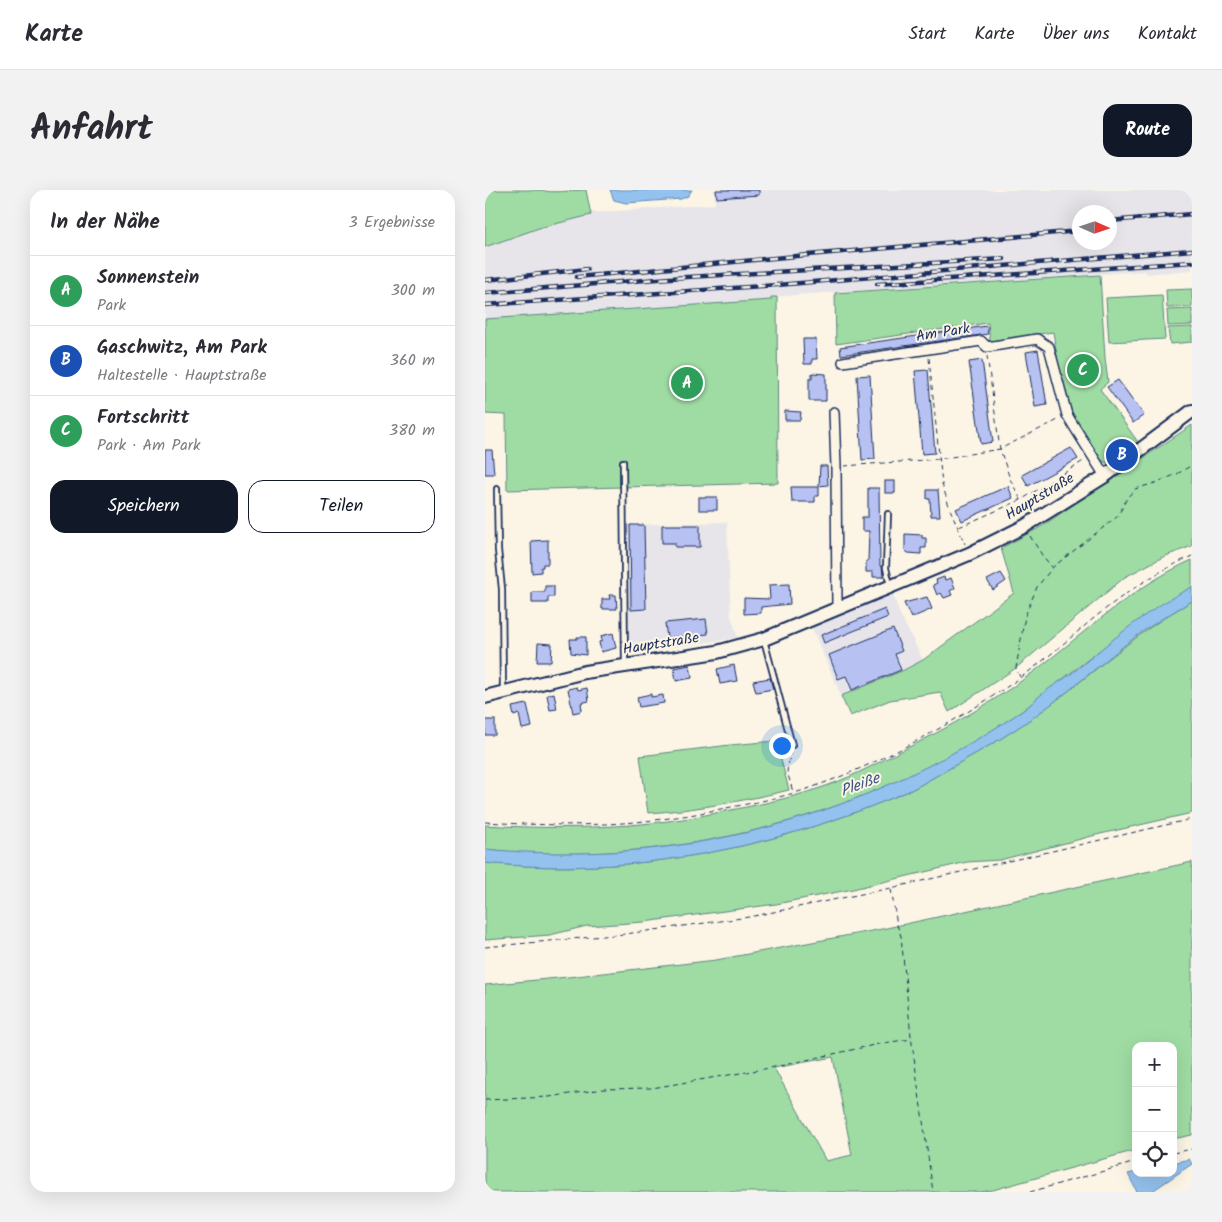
<!DOCTYPE html>
<html lang="de">
<head>
<meta charset="utf-8">
<style>
  :root { --surface:#fff; --page:#f2f2f3; --text:#2b2b33; --muted:#7c7c81; --line:#e1e1e2; --accent:#111827 }
  body { margin:0; font-family:Kalam,sans-serif; background:var(--page); color:var(--text) }
  .controls { position:absolute; right:15px; bottom:15px; display:grid; overflow:hidden; border-radius:10px; box-shadow:0 5px 20px #0002 }
  .controls button { width:45px; height:45px; display:grid; place-items:center; padding:0; border:0; border-bottom:1px solid var(--line); background:var(--surface); color:var(--text); font:25px sans-serif }
  .compass { position:absolute; left:587px; top:15px; width:45px; height:45px; border-radius:50%; background:var(--surface); box-shadow:0 5px 20px #0002; rotate:93deg }
  .you { position:absolute; left:296px; top:555px; width:18px; height:18px; margin:-12px; border:4px solid #fff; border-radius:50%; background:#1a73e8; box-shadow:0 0 0 8px #1a73e833 }
  .badge { display:grid; place-items:center; width:32px; height:32px; border-radius:50%; background:var(--accent); color:#fff; font-size:16px; font-weight:700 }
  .pin { position:absolute; translate:-50% -50%; border:2px solid #fff; box-shadow:0 1px 5px #0006 }
  .list { margin:0; padding:0; list-style:none }
  h2 { display:flex; justify-content:space-between; align-items:center; height:65px; margin:0; padding:0 20px; font-size:21px }
  h2 small { font-size:16px; font-weight:400; color:var(--muted) }
  .list li { display:grid; grid-template-columns:32px 1fr auto; gap:15px; align-items:center; box-sizing:border-box; height:70px; padding:0 20px; border-top:1px solid var(--line) }
  .list b { display:block; font-size:19px; white-space:nowrap }
  .list p { margin:0; font-size:16px; white-space:nowrap; color:var(--muted) }
  .list em { font-size:16px; font-style:normal; color:var(--muted) }
  .actions { display:flex; gap:10px; padding:15px 20px }
  .actions a { flex:1; padding:11px 0; border:1px solid var(--accent); border-radius:15px; text-align:center; font-size:18px; color:var(--accent) }
  .actions .main { background:var(--accent); color:#fff }
  .icon { flex:none; width:28px; height:28px; fill:none; stroke:currentColor; stroke-width:2; stroke-linecap:round; stroke-linejoin:round }
  .map { position:relative; flex:none; width:707px; height:1002px; overflow:hidden; border-radius:15px }
  header { display:flex; align-items:center; gap:30px; box-sizing:border-box; height:70px; padding:0 25px; background:var(--surface); border-bottom:1px solid var(--line) }
  header strong { font-size:24px }
  nav { display:flex; gap:28px; margin-inline-start:auto; font-size:18px }
  .intro { display:flex; align-items:center; justify-content:space-between; box-sizing:border-box; height:120px; padding:0 30px }
  h1 { margin:0; font-size:35px }
  .button { padding:12px 22px; border-radius:15px; background:var(--accent); color:#fff; font-size:18px; font-weight:700 }
  main { display:flex; gap:30px; padding:0 30px }
  aside { flex:1; background:var(--surface); border-radius:15px; box-shadow:0 5px 20px #0002 }
  .map>svg:first-child { display:block }
  .built { fill:#e7e5e9; fill-rule:evenodd }
  .green { fill:#9fdca3; stroke:#5d8680; fill-rule:evenodd }
  .water { fill:#93c2ee; stroke:#6387b4 }
  .building { fill:#b7c1f2; stroke:#1b2f5e }
  .lines { fill:none; stroke-linecap:round; stroke-linejoin:round }
  .service-casing { stroke:#1b2f5e; stroke-width:8 }
  .minor-casing { stroke:#1b2f5e; stroke-width:12 }
  .secondary-casing { stroke:#1b2f5e; stroke-width:16 }
  .path { stroke:#1b2f5e; stroke-width:1; stroke-dasharray:5 4; stroke-linecap:butt }
  .service { stroke:#fcf5e5; stroke-width:4.5 }
  .minor { stroke:#fcf5e5; stroke-width:9 }
  .secondary { stroke:#fcf5e5; stroke-width:12 }
  .rail-casing { stroke:#1b2f5e; stroke-width:4.5 }
  .rail { stroke:#fcf5e5; stroke-width:2.5; stroke-dasharray:8; stroke-linecap:butt }
  .labels { text-anchor:middle; dominant-baseline:central; stroke-width:4; stroke-linejoin:round; paint-order:stroke }
  .street-label { font-size:15px; fill:#1b2f5e; stroke:#fcf5e5 }
  .water-label { font-size:16px; font-style:italic; fill:#395482; stroke:#fcf5e5 }
</style>
</head>
<body>
<header>
<strong>Karte</strong>
<nav><a>Start</a><a>Karte</a><a>Über uns</a><a>Kontakt</a></nav>
</header>
<div class="intro"><h1>Anfahrt</h1><a class="button">Route</a></div>
<main>
<aside>
<h2>In der Nähe<small>3 Ergebnisse</small></h2>
<ul class="list">
<li><span class="badge" style="background:#2e9e5b">A</span><div><b>Sonnenstein</b><p>Park</p></div><em>300 m</em></li>
<li><span class="badge" style="background:#1a4fb4">B</span><div><b>Gaschwitz, Am Park</b><p>Haltestelle · Hauptstraße</p></div><em>360 m</em></li>
<li><span class="badge" style="background:#2e9e5b">C</span><div><b>Fortschritt</b><p>Park · Am Park</p></div><em>380 m</em></li>
</ul>
<div class="actions"><a class="main">Speichern</a><a>Teilen</a></div>
</aside>
<div class="map">
<svg width="707" height="1002" viewBox="0 0 707 1002">
  <rect width="100%" height="100%" fill="#fcf5e5"/>
  <filter id="ink" filterUnits="userSpaceOnUse"><feTurbulence type="fractalNoise" baseFrequency=".02" numOctaves="2"/><feDisplacementMap in="SourceGraphic" scale="10" xChannelSelector="R" yChannelSelector="G"/><feConvolveMatrix kernelMatrix="1 2 1 2 8 2 1 2 1" color-interpolation-filters="sRGB"/></filter>
  <g filter="url(#ink)">
    <g class="built">
      <path d="M229,0H707V80L662,84L660,81L311,105L287,107L286,110L0,129V20L36,23L118,22L230,14ZM594,22H624V52H594Z"/>
      <polygon points="242,332 246,426 253,448 144,463 141,335"/>
      <polygon points="408,403 414,422 438,470 419,480 356,506 326,436"/>
    </g>
    <g class="green">
      <path d="M0,0H58C63,4 91,0 101,0L106,25L54,38L0,57Z"/>
      <path d="M615,85L620,168L623,192L615,199L653,252L622,273L616,270C607,256 596,242 589,226C576,200 573,171 568,142L505,151L503,133L351,154L350,103Z"/>
      <polygon points="707,99 707,117 682,118 681,100"/>
      <polygon points="677,105 680,149 624,152 621,108"/>
      <polygon points="286,107 292,107 293,293 22,300 21,225 0,224 0,129 286,110"/>
      <polygon points="707,119 707,135 683,136 682,120"/>
      <polygon points="707,137 707,152 685,154 683,138"/>
      <polygon points="707,235 707,356 678,367 640,387 531,478 464,522 455,502 405,510 365,526 356,506 419,480 438,470 529,403 516,358 554,338"/>
      <path d="M707,370V397C652,427 606,469 555,506C549,511 544,516 537,521C395,618 226,668 55,663C36,663 18,661 0,659V635C64,639 128,639 191,630C208,628 224,624 241,621C272,615 302,609 332,599C361,590 387,576 414,562C457,541 500,517 539,489C595,448 643,399 707,370Z"/>
      <path d="M707,411V623L611,645L515,670L482,672L368,699L291,714L159,732L102,736L65,745L0,750V673C145,688 293,658 426,600C438,594 449,587 460,581C486,566 512,552 537,535C596,496 645,445 707,411Z"/>
      <path d="M291,551L304,600C258,611 210,620 163,623L155,566L245,555Z"/>
      <path d="M707,672V945L688,949V856H651V960L508,1000L495,1002H0V795L83,787L231,770L397,739ZM348,867L367,965L341,971L289,878Z"/>
    </g>
    <g class="water">
      <polygon points="125,0 207,0 203,6 196,9 141,13 129,10"/>
      <path d="M707,397V411C686,423 664,436 645,451C609,479 575,510 537,535C512,552 486,566 460,581C449,587 438,594 426,600C293,658 145,688 0,673V659C194,678 372,630 534,523C541,519 546,514 552,508C563,498 578,490 590,481C627,450 664,418 707,397Z"/>
      <polygon points="704,969 707,974 666,1002 652,1002 643,984 651,982 688,983 688,973"/>
    </g>
    <g class="building">
      <polygon points="231,0 274,0 274,5 232,8"/>
      <polygon points="502,136 503,144 356,165 355,157"/>
      <polygon points="318,149 331,149 332,169 327,169 327,174 319,174"/>
      <polygon points="553,160 562,215 550,217 541,162"/>
      <polygon points="497,170 508,252 496,254 484,172"/>
      <polygon points="443,180 450,263 437,264 430,181"/>
      <polygon points="327,183 341,184 341,211 324,211 324,189 327,189"/>
      <polygon points="385,185 390,269 377,270 372,186"/>
      <polygon points="633,190 659,225 648,233 622,197"/>
      <polygon points="300,221 316,222 315,230 300,230"/>
      <polygon points="586,258 593,269 543,296 537,285"/>
      <polygon points="0,260 7,260 9,284 0,284"/>
      <polygon points="335,276 342,276 343,295 334,296"/>
      <rect x="400" y="291" width="10" height="12"/>
      <polygon points="523,296 528,308 477,331 471,319"/>
      <polygon points="306,297 334,297 334,306 330,306 330,312 307,312"/>
      <polygon points="383,298 394,298 395,376 397,376 398,387 388,387 388,382 381,382 381,371 383,371 384,341 377,341 377,327 383,327"/>
      <polygon points="442,300 453,300 455,326 446,326 445,309 442,309"/>
      <rect x="214" y="307" width="18" height="13"/>
      <polygon points="145,335 159,335 161,419 146,420"/>
      <polygon points="177,335 215,335 215,357 190,357 190,353 177,353"/>
      <polygon points="420,344 437,345 437,348 441,348 441,358 436,358 436,364 423,363 420,360"/>
      <polygon points="63,350 63,374 58,374 58,377 56,377 56,382 47,383 46,351"/>
      <polygon points="516,383 521,391 508,400 502,390"/>
      <polygon points="459,387 460,390 466,388 470,398 465,401 467,405 459,408 456,403 452,405 448,395 452,393 451,390"/>
      <polygon points="304,394 305,414 276,417 276,423 259,424 259,408 285,409 284,395"/>
      <polygon points="60,396 69,396 69,407 63,407 63,413 47,413 47,402 60,402"/>
      <polygon points="124,405 131,405 132,419 117,419 117,409 125,409"/>
      <polygon points="442,407 447,419 426,428 419,413"/>
      <polygon points="400,419 403,427 339,453 336,445"/>
      <polygon points="221,429 223,444 182,448 180,433"/>
      <polygon points="408,439 417,461 410,464 416,480 367,500 361,486 353,489 344,465"/>
      <polygon points="128,443 131,458 116,462 114,452 117,451 116,446"/>
      <polygon points="92,447 101,447 101,465 86,463 85,449 92,449"/>
      <polygon points="53,453 67,454 66,472 52,472"/>
      <polygon points="205,475 207,488 191,491 189,478"/>
      <polygon points="249,475 252,491 235,494 232,479"/>
      <polygon points="285,488 288,499 271,502 268,491"/>
      <polygon points="92,497 93,500 102,498 104,511 96,513 97,521 88,523 83,499"/>
      <polygon points="69,503 72,519 65,520 62,505"/>
      <polygon points="166,504 166,507 178,505 179,513 154,517 152,507"/>
      <polygon points="42,514 47,537 37,539 34,524 29,526 27,517"/>
      <rect x="0" y="530" width="10" height="15"/>
    </g>
    <g class="lines">
      <g class="service-casing">
        <g id="service">
          <polyline points="138,272 140,474"/>
          <polyline points="12,299 13,360 17,399 18,501"/>
          <polyline points="403,324 401,378 405,395"/>
          <polyline points="279,450 307,555"/>
        </g>
      </g>
      <g class="minor-casing">
        <g id="minor">
          <polyline points="358,172 496,151 502,157 552,149 564,157 582,225 620,286"/>
          <polyline points="349,222 351,277 352,418"/>
        </g>
      </g>
      <g class="secondary-casing">
        <polyline id="secondary" points="0,507 100,482 232,462 279,449 484,364 540,336 620,286 707,221"/>
      </g>
      <g class="path">
        <polyline points="502,166 515,259 525,289 536,310"/>
        <polyline points="444,168 457,294 465,319 480,354"/>
        <polyline points="359,276 454,269 515,259 575,229"/>
        <polyline points="474,337 536,310 600,270"/>
        <polyline points="545,346 557,365 567,377"/>
        <polyline points="535,487 531,478 540,426 552,397 568,377 633,326 642,308 650,299 670,293 692,284 707,275"/>
        <polyline points="306,560 302,581 308,602"/>
        <path d="M0,632C63,636 128,637 191,627C208,625 224,621 241,618C273,612 305,606 336,594C403,570 477,528 535,488C563,468 588,445 614,424C643,401 673,381 707,366"/>
        <polyline points="406,699 412,735 416,746 426,846 448,1002"/>
        <polyline points="0,757 140,744 264,727 406,698 707,629"/>
        <polyline points="0,910 64,907 119,899 167,898 285,878 398,853 427,849"/>
        <polyline points="688,963 707,959"/>
        <polyline points="545,1002 651,972"/>
      </g>
      <use href="#service" class="service"/>
      <use href="#minor" class="minor"/>
      <use href="#secondary" class="secondary"/>
      <g class="rail-casing">
        <g id="rail">
          <polyline points="624,31 707,24"/>
          <polyline points="92,87 289,68 594,41"/>
          <polyline points="0,90 102,79"/>
          <polyline points="392,94 707,72"/>
          <polyline points="0,103 185,88 519,69"/>
          <polyline points="0,115 292,95 707,60"/>
        </g>
      </g>
      <use href="#rail" class="rail"/>
    </g>
  </g>
  <g class="labels">
    <g class="street-label">
      <text transform="translate(458 143) rotate(-9)">Am Park</text>
      <text transform="translate(555 307) rotate(-31)">Hauptstraße</text>
      <text transform="translate(176 454) rotate(-9)">Hauptstraße</text>
    </g>
    <g class="water-label">
      <text transform="translate(375 595) rotate(-21)">Pleiße</text>
    </g>
  </g>
</svg>
<div class="controls">
<button>+</button>
<button>−</button>
<button><svg class="icon" aria-label="locate" viewBox="0 0 24 24"><circle cx="12" cy="12" r="6"/><path d="M12 2v4M12 18v4M2 12h4M18 12h4"/></svg></button>
</div>
<svg class="compass" viewBox="-18 -18 36 36"><path d="M0-13l5 13h-10z" fill="#e53935"/><path d="M0 13l5-13h-10z" fill="#7c7c81"/></svg>
<div class="you"></div>
<div class="pin badge" style="left:202px;top:193px;background:#2e9e5b">A</div>
<div class="pin badge" style="left:637px;top:265px;background:#1a4fb4">B</div>
<div class="pin badge" style="left:598px;top:180px;background:#2e9e5b">C</div>
</div>
</main>
</body>
</html>
